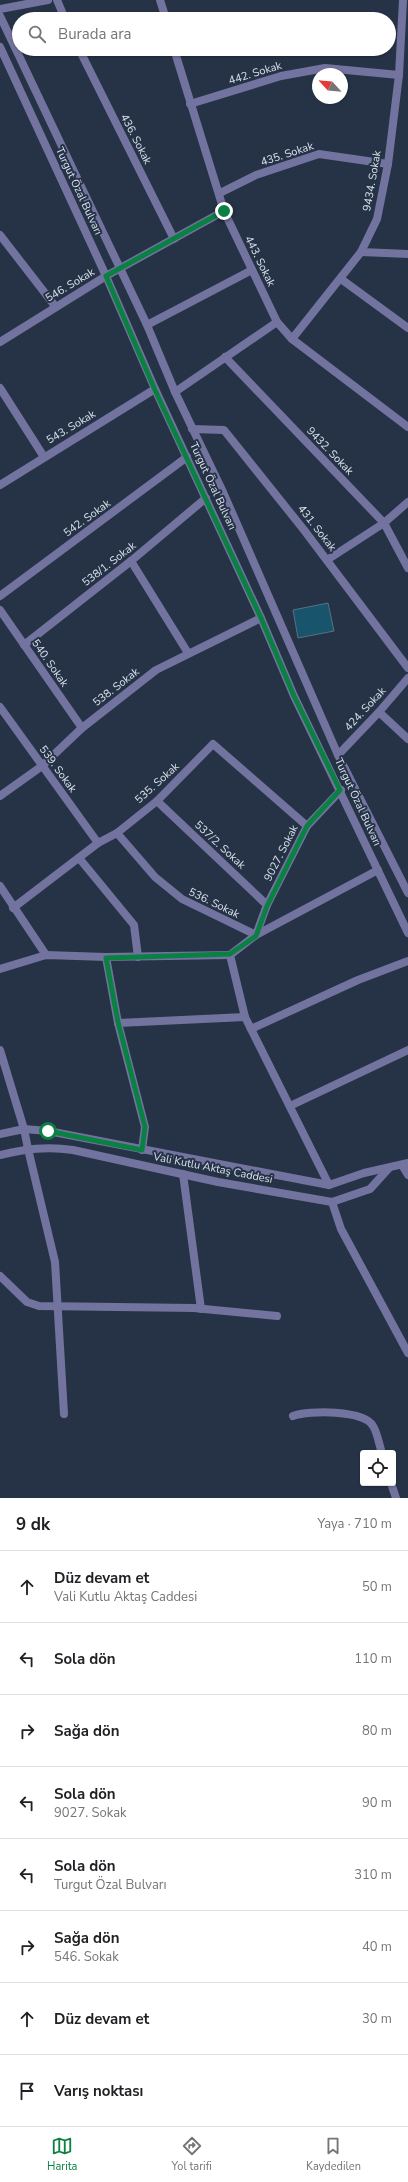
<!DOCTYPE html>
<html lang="tr">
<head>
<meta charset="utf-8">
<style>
  :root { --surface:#fff; --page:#f2f2f2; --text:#202124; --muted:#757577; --line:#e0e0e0; --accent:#0b8043 }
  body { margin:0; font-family:"Nunito Sans",sans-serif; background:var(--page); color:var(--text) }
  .controls { position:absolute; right:12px; bottom:12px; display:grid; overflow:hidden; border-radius:4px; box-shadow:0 1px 3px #0004 }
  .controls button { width:36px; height:36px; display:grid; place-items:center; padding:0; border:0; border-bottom:1px solid var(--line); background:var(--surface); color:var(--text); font:20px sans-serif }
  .compass { position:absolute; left:312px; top:68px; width:36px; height:36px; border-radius:50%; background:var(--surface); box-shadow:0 1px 3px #0004; rotate:296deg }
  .stop { position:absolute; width:12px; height:12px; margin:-9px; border:3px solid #0b8043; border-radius:50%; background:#fff }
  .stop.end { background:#0b8043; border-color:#fff; box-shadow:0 1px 4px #0008 }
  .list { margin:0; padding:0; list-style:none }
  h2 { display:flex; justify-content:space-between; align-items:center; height:52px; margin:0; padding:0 16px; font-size:17px }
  h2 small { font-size:13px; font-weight:400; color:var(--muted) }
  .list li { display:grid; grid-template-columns:26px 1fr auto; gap:12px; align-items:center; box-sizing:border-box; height:72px; padding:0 16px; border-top:1px solid var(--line) }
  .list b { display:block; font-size:15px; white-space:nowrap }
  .list p { margin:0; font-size:13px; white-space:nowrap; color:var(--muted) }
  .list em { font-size:13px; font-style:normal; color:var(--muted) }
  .icon { flex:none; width:22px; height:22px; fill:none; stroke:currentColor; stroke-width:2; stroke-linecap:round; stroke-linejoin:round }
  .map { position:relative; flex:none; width:408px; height:1498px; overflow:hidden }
  .search { position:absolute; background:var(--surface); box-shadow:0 1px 3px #0004; left:12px; right:12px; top:12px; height:44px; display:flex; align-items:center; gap:10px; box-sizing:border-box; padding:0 14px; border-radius:22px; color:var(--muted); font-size:15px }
  .sheet { height:628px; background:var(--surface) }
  nav { display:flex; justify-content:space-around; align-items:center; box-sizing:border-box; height:56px; border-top:1px solid var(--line); background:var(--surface); font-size:11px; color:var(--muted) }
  nav a { display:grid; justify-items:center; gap:2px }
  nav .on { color:var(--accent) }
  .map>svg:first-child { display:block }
  .building { fill:#19546d; stroke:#57717f }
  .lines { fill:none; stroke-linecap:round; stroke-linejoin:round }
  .minor { stroke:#73739f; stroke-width:8 }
  .tertiary { stroke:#73739f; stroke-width:8 }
  .route { stroke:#0b8043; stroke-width:5 }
  .labels { text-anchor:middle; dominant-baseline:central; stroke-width:4; stroke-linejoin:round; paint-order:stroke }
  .street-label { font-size:11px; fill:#d9e2ee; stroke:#263346 }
</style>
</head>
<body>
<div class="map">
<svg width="408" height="1498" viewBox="0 0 408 1498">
  <rect width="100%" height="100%" fill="#263346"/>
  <polygon class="building" points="328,603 334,631 298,638 293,610"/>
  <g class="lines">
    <g class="minor">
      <polyline points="57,0 65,19"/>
      <polyline points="160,0 166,19"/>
      <polyline points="79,49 174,239"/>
      <polyline points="174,49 224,211 277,322 292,339 408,427"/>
      <polyline points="190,104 281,76 325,68 399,75"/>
      <polyline points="220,193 256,175 319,154 388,164"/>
      <polyline points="0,235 55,306"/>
      <polyline points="361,252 408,254"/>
      <polyline points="341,279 408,328"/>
      <polyline points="147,325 252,270"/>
      <polyline points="292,339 361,252 377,219 388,164 399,75 403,0"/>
      <polyline points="0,342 106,276 224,211"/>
      <polyline points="225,357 384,523 408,568"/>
      <polyline points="0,388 44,457"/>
      <polyline points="175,392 277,322"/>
      <polyline points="192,429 224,430 304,530 408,668"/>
      <polyline points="0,485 155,389"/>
      <polyline points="327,560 384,523 408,502"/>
      <polyline points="131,561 188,653"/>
      <polyline points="0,596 187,457"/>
      <polyline points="0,610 82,728"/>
      <polyline points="24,645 131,561 206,498"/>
      <polyline points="0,707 98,843"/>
      <polyline points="379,712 408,739"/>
      <polyline points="338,755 379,712 408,678"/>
      <polyline points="0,796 42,766 82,728 156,670 261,618"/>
      <polyline points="157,801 267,905"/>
      <polyline points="117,833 155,877 182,899 256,935 267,905 307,826 341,790"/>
      <polyline points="79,858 134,925 138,957"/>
      <polyline points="0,886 46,955"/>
      <polyline points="13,908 98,843 117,833 157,801 213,744 307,826"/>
      <polyline points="106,957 118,1023 145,1127 142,1150"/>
      <polyline points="0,969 46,955 106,957 230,955"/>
      <polyline points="118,1023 245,1017"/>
      <polyline points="251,1029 358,980 408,961"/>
      <polyline points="0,1050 24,1129"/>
      <polyline points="290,1106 408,1050"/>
      <polyline points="28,1149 55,1262 64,1414"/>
      <polyline points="402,1165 408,1175"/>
      <polyline points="183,1174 201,1309"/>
      <polyline points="329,1185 245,1017 230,955 256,935 378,870"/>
      <polyline points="332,1202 341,1229 408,1353"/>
      <polyline points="0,1276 27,1302 39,1306 194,1308 277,1316"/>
      <path d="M293,1416C309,1410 364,1410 373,1426C378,1434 379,1445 382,1453"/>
      <polyline points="391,1483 396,1498"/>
    </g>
    <g class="tertiary">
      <polyline points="0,9 48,0"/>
      <polyline points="0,16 147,325 175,392 223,492 338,755 408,893"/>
      <polyline points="0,47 106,276 155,389 261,618 294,696 408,933"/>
      <polyline points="24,1129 28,1149"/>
      <polyline points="0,1134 24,1129 48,1131 329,1185 364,1173 408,1163"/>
      <path d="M0,1155C25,1149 47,1146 73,1150L218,1182L332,1202L370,1189L389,1168"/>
    </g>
  </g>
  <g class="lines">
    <polyline class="route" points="48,1131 142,1150 145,1127 118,1022 106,958 230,954 256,936 267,906 307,826 340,790 294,696 261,618 155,390 106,276 224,211"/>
  </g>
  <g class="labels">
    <g class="street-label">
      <text transform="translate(255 73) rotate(-17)">442. Sokak</text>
      <text transform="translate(136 139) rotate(63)">436. Sokak</text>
      <text transform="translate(287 154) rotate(-18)">435. Sokak</text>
      <text transform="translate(372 181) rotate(-80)">9434. Sokak</text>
      <text transform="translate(79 191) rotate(65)">Turgut Özal Bulvarı</text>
      <text transform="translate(260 261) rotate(64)">443. Sokak</text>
      <text transform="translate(70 285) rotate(-31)">546. Sokak</text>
      <text transform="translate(71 427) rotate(-31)">543. Sokak</text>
      <text transform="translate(330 451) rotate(46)">9432. Sokak</text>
      <text transform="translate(213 486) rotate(65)">Turgut Özal Bulvarı</text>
      <text transform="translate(87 518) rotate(-36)">542. Sokak</text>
      <text transform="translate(317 528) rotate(52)">431. Sokak</text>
      <text transform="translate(109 564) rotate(-38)">538/1. Sokak</text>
      <text transform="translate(50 663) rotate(55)">540. Sokak</text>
      <text transform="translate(116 687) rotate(-38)">538. Sokak</text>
      <text transform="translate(365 709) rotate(-47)">424. Sokak</text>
      <text transform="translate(58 769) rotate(54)">539. Sokak</text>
      <text transform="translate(157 783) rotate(-42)">535. Sokak</text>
      <text transform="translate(358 802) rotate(65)">Turgut Özal Bulvarı</text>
      <text transform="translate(220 845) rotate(43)">537/2. Sokak</text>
      <text transform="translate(281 853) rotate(-63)">9027. Sokak</text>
      <text transform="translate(214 903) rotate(26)">536. Sokak</text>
      <text transform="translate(213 1168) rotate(11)">Vali Kutlu Aktaş Caddesi</text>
    </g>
  </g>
</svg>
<div class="controls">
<button><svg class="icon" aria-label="locate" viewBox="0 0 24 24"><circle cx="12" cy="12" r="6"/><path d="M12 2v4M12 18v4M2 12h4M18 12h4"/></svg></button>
</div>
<svg class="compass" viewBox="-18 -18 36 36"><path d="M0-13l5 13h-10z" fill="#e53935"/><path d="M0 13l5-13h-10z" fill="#757577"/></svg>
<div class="stop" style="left:48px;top:1131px"></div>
<div class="stop end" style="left:224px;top:211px"></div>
<div class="search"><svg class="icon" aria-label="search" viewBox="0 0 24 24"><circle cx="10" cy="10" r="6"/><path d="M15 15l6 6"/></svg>Burada ara</div>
</div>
<section class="sheet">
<h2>9 dk<small>Yaya · 710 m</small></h2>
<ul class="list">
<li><svg class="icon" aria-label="ahead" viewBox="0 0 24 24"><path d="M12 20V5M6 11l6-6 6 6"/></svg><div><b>Düz devam et</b><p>Vali Kutlu Aktaş Caddesi</p></div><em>50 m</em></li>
<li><svg class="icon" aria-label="left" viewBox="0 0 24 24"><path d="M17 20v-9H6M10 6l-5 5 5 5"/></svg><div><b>Sola dön</b></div><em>110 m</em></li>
<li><svg class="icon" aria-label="right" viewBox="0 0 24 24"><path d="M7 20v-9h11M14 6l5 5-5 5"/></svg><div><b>Sağa dön</b></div><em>80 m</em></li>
<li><svg class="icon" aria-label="left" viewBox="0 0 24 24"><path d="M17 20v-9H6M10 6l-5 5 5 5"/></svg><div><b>Sola dön</b><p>9027. Sokak</p></div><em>90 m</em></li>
<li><svg class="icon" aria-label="left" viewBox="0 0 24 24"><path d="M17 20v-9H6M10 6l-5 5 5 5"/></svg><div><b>Sola dön</b><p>Turgut Özal Bulvarı</p></div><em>310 m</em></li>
<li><svg class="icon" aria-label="right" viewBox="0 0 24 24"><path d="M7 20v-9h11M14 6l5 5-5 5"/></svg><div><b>Sağa dön</b><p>546. Sokak</p></div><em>40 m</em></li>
<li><svg class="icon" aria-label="ahead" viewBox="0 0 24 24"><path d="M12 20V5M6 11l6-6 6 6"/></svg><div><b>Düz devam et</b></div><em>30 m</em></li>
<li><svg class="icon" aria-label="arrive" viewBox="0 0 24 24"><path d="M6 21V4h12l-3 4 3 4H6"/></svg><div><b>Varış noktası</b></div></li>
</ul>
</section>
<nav>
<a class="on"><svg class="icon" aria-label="map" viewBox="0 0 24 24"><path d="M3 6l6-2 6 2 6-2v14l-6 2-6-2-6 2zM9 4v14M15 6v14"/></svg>Harita</a>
<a><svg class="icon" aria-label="directions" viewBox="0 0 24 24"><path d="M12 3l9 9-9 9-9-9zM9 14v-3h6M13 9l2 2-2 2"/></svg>Yol tarifi</a>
<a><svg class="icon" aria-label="saved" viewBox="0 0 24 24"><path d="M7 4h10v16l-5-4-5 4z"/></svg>Kaydedilen</a>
</nav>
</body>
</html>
